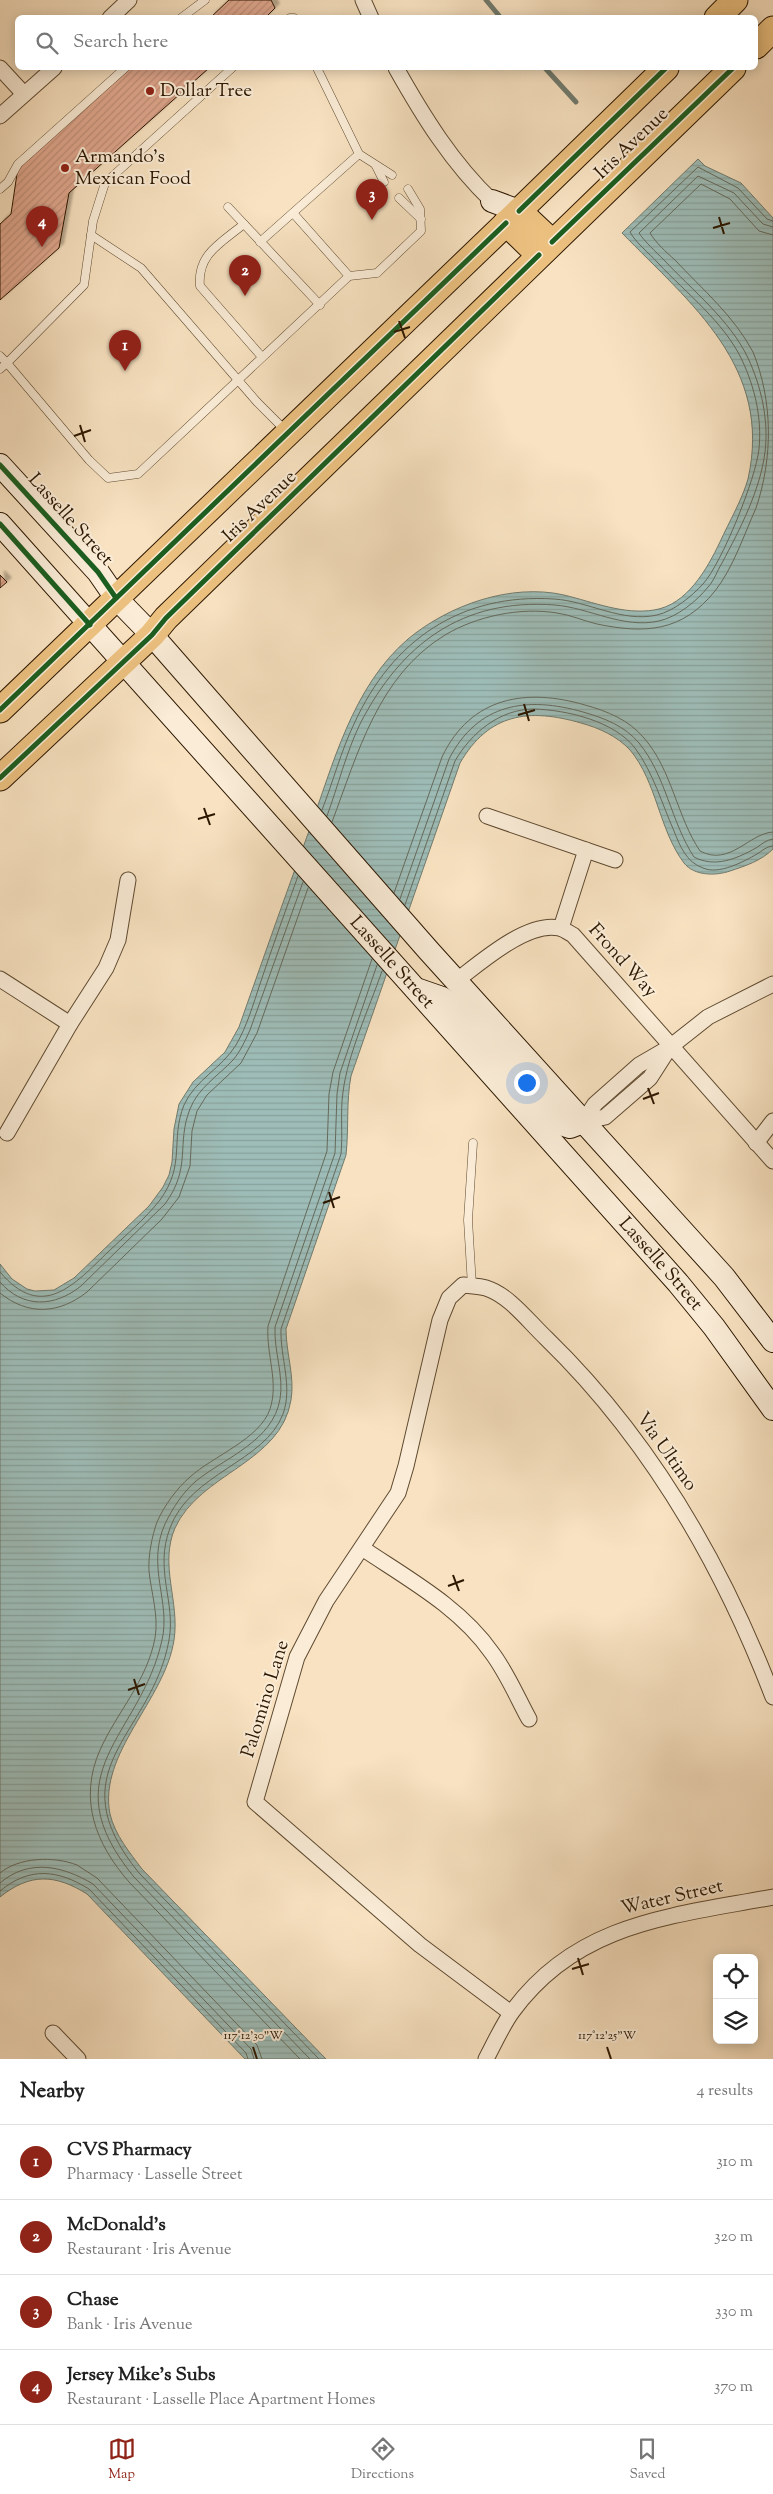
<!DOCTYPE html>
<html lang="en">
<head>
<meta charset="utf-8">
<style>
  :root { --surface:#fff; --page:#f2f2f2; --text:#222; --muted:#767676; --line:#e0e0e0; --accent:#8f2418 }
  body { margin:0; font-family:"Sorts Mill Goudy",serif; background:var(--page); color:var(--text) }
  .controls { position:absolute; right:15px; bottom:15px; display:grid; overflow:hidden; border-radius:8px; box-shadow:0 2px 12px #0003 }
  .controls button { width:45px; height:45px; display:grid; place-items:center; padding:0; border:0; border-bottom:1px solid var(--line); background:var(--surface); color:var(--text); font:25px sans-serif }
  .you { position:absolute; left:526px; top:1082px; width:18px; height:18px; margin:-12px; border:4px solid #fff; border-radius:50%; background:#1a73e8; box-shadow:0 0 0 8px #1a73e833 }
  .badge { display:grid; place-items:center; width:32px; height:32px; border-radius:50%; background:var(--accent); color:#fff; font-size:16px; font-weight:700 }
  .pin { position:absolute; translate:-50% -41px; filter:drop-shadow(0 1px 2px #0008) }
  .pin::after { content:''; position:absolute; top:26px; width:18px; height:15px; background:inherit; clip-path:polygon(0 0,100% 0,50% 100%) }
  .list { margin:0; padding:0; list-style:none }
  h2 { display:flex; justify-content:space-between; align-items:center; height:65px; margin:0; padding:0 20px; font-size:21px }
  h2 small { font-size:16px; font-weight:400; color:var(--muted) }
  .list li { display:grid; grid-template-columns:32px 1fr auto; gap:15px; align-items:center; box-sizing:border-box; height:75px; padding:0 20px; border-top:1px solid var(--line) }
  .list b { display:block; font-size:19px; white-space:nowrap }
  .list p { margin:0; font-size:16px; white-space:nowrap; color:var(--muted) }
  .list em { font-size:16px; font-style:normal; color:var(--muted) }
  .icon { flex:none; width:28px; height:28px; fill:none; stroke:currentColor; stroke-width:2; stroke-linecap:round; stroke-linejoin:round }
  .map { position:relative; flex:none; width:773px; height:2059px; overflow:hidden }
  .search { position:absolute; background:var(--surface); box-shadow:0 2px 12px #0003; left:15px; right:15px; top:15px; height:55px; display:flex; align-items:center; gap:12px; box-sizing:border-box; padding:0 18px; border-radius:8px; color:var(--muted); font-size:19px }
  .sheet { height:365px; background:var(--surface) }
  nav { display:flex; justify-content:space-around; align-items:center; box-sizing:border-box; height:70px; border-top:1px solid var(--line); background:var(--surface); font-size:14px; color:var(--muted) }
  nav a { display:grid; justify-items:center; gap:2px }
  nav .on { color:var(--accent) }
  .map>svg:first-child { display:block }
  .water { fill:url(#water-rules); stroke:#707b6e }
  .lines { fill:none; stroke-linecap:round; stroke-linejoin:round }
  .shore { stroke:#656a5c; stroke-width:1 }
  .stream { stroke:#707b6e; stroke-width:5 }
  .building { fill:url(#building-hatch); stroke:#2c1700; filter:url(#shadow) }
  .lane-casing { stroke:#5f4a30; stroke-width:9 }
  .street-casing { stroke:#5f4a30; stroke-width:17 }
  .secondary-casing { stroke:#2c1700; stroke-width:24 }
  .primary-casing { stroke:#2c1700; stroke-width:27 }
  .lane { stroke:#faecd7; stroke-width:8 }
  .street { stroke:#faecd7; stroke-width:15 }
  .secondary { stroke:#faecd7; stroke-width:22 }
  .primary { stroke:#ecc180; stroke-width:25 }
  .cycleway-casing { stroke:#faecd7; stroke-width:8 }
  .cycleway { stroke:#1b5e20; stroke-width:5 }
  .ticks { fill:none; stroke:#2c1700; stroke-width:2 }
  .poi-dot { fill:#8f2418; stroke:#faecd7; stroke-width:2 }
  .labels { text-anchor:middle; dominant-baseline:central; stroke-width:4; stroke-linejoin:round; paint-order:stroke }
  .poi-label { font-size:19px; fill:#2c1700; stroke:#faecd7; text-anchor:start }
  .street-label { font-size:19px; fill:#2c1700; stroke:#faecd7 }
  .ticks-label { font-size:12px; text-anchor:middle; fill:#2c1700; stroke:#faecd7; stroke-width:4; stroke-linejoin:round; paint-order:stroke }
</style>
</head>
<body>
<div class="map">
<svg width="773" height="2059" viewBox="0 0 773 2059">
  <defs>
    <pattern id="water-rules" width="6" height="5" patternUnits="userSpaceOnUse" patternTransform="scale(1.25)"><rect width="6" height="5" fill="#9ebdb8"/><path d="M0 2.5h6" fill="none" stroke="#88a29c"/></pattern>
    <pattern id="building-hatch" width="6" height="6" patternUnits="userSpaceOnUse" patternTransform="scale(1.25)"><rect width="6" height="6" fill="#dfa78e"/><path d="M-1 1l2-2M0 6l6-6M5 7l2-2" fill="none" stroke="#c08f79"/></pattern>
    <filter id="shadow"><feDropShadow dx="4.5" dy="-4.5" stdDeviation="1" flood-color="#0004"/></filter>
  </defs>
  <rect width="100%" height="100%" fill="#f8e2c1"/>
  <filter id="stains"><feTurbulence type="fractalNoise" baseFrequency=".004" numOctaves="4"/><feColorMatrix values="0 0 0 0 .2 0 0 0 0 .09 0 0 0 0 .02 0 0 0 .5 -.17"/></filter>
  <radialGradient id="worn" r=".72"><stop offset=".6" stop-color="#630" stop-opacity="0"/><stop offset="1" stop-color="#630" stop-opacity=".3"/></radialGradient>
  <path class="water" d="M698,159L705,166L741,183L773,218V849C761,861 745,866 730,871C716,876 694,876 684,863C659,830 657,782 630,750C617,736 599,728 581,723C529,708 489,713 460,763L351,1076C346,1102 349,1128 346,1155L286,1329C286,1353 295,1377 291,1400C281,1463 200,1473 175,1528C159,1565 180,1602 174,1640C165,1700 98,1753 110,1814C115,1835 130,1853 142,1869L326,2059H245L87,1894C55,1874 30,1873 0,1897V1264L12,1279L27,1289L35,1291L54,1290L74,1278L149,1206L163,1187L169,1175L172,1162L174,1129L179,1104L193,1082L225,1052L239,1027C262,962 285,896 309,831C333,765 352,687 408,639C449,605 511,583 564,595C593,602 624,615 654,610C687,605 707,569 720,542C729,522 742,500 748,479C773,367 691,304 622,233Z"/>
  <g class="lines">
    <g class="shore">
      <path d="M322,810C333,782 341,751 354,724C392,640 461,593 554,599C588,601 622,623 657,615C674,611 692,596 703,584C722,563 756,478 759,449C762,418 755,388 742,360C724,322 686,293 658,263C649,253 636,243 630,232L698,167L738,188L767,219L773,221"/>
      <path d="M327,816C338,786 346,753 360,724C401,644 462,598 555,605C590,608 623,629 659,621C677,617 697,601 708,587C714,581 717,571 722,563C740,529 760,491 765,452C769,420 761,386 748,358C730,320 692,290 664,260C655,251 645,242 639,233L698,176L734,193L763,224L773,227"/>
      <path d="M332,822C358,753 378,676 445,635C477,616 520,607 557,613C571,615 584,621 597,624C645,634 682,632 715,591C733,568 744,535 756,508C773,458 773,401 753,352C734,316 702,289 675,260C666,252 656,243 650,233L701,184L730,199L759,231L773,235"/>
      <path d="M394,893L442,757C471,696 527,688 585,705C607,711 629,720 644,738C672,770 677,817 700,851C730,867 749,833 773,832"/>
      <path d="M400,899L449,759C478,703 527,696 583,712C604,718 625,726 639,743C666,776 671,822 694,857C715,868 736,859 756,848C762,844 766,840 773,839"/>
      <path d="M405,905L455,761C471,733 500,709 534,709C567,710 614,721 635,748C653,772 662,804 674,831C680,846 686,862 703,868C719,875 743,862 757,854C762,851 767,846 773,846"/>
      <path d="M0,1272C42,1322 74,1285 109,1251C126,1235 145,1219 160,1200C186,1164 170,1140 184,1105C195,1080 222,1068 236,1045C247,1026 253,1005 260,984C272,948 285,912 298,876"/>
      <path d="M0,1282C23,1309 55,1307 81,1286L165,1204C192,1167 176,1144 190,1109C198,1088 218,1076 233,1060C240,1052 245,1041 250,1030L303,882"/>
      <path d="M0,1293C28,1316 59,1314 87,1292L162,1219L179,1197L190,1166L192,1131L197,1111L207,1095L241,1063L257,1033L308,888"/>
      <path d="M0,1873C19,1857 54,1856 77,1865C84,1869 90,1874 97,1878L257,2045L262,2059"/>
      <path d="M0,1883C29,1858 63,1866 93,1884L251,2049L254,2059"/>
      <path d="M0,1891C30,1866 58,1870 89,1889L246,2053L248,2059"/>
      <path d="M300,2059L129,1882C96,1844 78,1800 100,1750C117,1712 147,1681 155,1638C159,1616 151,1592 149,1571C148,1556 152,1536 157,1522C164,1506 177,1488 190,1477C213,1456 260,1439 270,1409C279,1382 266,1354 268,1326L327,1151L329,1094L333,1072L372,959"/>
      <path d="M310,2059L134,1877C48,1772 141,1737 162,1640C171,1602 146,1566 165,1524C172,1509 183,1492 196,1481C226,1457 273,1441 280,1399C284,1376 274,1352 275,1327L335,1153L337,1094L340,1073L377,965"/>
      <path d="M319,2059L139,1873C54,1768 152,1736 169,1640C176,1602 154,1570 170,1528C190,1473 265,1462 283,1414C293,1386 280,1358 281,1329L341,1154C343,1133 340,1113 343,1092C348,1053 369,1009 382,971"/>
    </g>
    <g class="stream">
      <polyline points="486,0 501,18"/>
      <polyline points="545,68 576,102"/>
    </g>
  </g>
  <g class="building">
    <polygon points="229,0 271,0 275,8 265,18 210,18"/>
    <polygon points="130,68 209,68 69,193 59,248 0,300 0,224 11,214 18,167"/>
    <polygon points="0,575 7,582 0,588"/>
  </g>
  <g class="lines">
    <g class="lane-casing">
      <g id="lane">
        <polyline points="181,18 205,0"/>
        <polyline points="290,18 294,18"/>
        <polyline points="359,154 392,175"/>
        <polyline points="376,166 384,182"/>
        <polyline points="0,189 8,182 18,164 125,68"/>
        <polyline points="399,198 421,219"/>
        <polyline points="228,207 320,305"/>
        <path d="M244,224C221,243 197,254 200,286L262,357"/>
        <polyline points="91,235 141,268 257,402 286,431"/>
        <polyline points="260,242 359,154 317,68"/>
        <polyline points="349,276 377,273 421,231 420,209 408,189"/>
        <polyline points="0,356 7,363 84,285 93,221 105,183 232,68"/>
        <polyline points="0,369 7,363 89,460 108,478 138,474 349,276 293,213"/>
        <polyline points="472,1286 468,1220 473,1143"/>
      </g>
    </g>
    <g class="street-casing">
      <g id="street">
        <polyline points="363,0 371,18"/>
        <polyline points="110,18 129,0"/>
        <polyline points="0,68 24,94"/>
        <path d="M396,68C423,116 452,163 492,201"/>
        <polyline points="0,116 54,68"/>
        <polyline points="487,816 615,860"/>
        <polyline points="561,928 586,850"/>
        <polyline points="0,979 70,1024"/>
        <path d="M456,981C480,963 527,921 559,928C564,929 569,933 573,935L773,1161"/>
        <polyline points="583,1122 595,1104 639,1065 670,1047 708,1017 773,984"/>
        <polyline points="583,1122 605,1117 650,1078 668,1050"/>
        <polyline points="7,1133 70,1024 106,968 118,940 128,880"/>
        <polyline points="756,1143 773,1121"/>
        <path d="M362,1548C408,1579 460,1607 492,1653C507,1673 517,1697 529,1719"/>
        <path d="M511,2013L420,1945L255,1802L297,1657L326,1601L398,1493L406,1466L440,1320L449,1298L463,1285C471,1286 479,1286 486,1288C509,1295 529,1322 546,1338C649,1438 722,1564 773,1697"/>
        <polyline points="53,2033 78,2059"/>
        <path d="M486,2059C494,2044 502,2026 512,2012C577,1922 673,1916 773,1897"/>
      </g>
    </g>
    <g class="secondary-casing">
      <g id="secondary">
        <polyline points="492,201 519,211"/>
        <polyline points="0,465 98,572 116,598 152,635 429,951 724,1277 773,1341"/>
        <path id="s1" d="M0,524L678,1283L714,1327L773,1409"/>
        <polyline points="419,990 442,998 453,1008 558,1123 570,1127 583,1122"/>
      </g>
    </g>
    <g class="primary-casing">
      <g id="primary">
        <polyline points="717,18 735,0"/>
        <polyline points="756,46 773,29"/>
        <polyline points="519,211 552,242"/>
        <polyline points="506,223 539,255"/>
        <polyline points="0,710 519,211 666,68"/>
        <polyline points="0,778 152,635 166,618 733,68"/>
      </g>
    </g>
    <use href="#lane" class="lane"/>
    <use href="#street" class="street"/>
    <use href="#secondary" class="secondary"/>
    <use href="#primary" class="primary"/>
    <g class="cycleway-casing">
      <g id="cycleway">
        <polyline points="519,211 666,68"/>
        <polyline points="552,242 733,68"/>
        <polyline points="0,465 98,572 116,598"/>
        <polyline points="0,524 90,625"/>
        <polyline points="0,710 506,223"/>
        <polyline points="0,778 152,635 166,618 539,255"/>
      </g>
    </g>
    <use href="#cycleway" class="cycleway"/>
  </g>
  <path class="ticks" d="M719,217L724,234M713,228L730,223M399,321L405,338M394,332L410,327M80,425L85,442M74,436L91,430M524,704L529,721M518,715L535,710M204,808L210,825M198,819L215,814M648,1088L654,1104M643,1099L659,1093M329,1192L334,1208M323,1203L340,1197M453,1575L459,1591M448,1586L464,1580M134,1679L139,1695M128,1690L145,1684M578,1958L583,1975M572,1969L589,1964M253,2047L257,2059M607,2047L611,2059"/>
  <g class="poi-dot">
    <circle cx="150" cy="91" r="5"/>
    <circle cx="65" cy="168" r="5"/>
  </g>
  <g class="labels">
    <g class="poi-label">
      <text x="160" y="91">Dollar Tree</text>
      <text x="75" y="157">Armando's<tspan x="75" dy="22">Mexican Food</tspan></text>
    </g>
    <g class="street-label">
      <text transform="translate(632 144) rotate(-44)">Iris Avenue</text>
      <text transform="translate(260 507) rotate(-44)">Iris Avenue</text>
      <text transform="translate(70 520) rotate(48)">Lasselle Street</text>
      <text transform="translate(622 961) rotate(48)">Frond Way</text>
      <text stroke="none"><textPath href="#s1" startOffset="588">Lasselle Street</textPath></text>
      <text stroke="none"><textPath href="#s1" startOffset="992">Lasselle Street</textPath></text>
      <text transform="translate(666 1452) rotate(55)">Via Ultimo</text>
      <text transform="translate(266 1699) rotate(-73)">Palomino Lane</text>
      <text transform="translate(672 1898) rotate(-13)">Water Street</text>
    </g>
  </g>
  <g class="ticks-label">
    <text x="253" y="2039">117°12'30"W</text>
    <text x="607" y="2039">117°12'25"W</text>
  </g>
  <rect width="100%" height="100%" filter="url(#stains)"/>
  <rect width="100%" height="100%" fill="url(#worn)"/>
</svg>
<div class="controls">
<button><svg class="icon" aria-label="locate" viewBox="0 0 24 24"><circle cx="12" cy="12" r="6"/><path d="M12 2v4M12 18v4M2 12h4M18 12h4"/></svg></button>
<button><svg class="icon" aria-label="layers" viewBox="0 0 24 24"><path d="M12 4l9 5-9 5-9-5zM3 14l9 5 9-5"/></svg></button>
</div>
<div class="you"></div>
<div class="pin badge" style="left:125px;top:371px">1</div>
<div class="pin badge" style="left:245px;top:296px">2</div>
<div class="pin badge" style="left:372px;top:220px">3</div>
<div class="pin badge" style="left:42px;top:247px">4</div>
<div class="search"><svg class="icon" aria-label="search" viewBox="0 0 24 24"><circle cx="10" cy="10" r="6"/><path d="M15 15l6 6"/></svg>Search here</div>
</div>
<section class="sheet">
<h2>Nearby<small>4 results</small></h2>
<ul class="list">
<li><span class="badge">1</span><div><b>CVS Pharmacy</b><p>Pharmacy · Lasselle Street</p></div><em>310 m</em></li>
<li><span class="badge">2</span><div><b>McDonald's</b><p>Restaurant · Iris Avenue</p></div><em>320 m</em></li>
<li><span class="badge">3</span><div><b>Chase</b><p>Bank · Iris Avenue</p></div><em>330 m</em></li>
<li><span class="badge">4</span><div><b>Jersey Mike's Subs</b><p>Restaurant · Lasselle Place Apartment Homes</p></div><em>370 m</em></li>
</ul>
</section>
<nav>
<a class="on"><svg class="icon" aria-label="map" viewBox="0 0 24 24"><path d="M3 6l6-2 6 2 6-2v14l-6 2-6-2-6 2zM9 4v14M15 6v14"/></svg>Map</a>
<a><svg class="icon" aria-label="directions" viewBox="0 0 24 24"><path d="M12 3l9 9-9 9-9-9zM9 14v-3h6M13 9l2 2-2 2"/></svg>Directions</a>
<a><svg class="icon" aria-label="saved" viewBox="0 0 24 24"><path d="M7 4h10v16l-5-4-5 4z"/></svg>Saved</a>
</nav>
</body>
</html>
